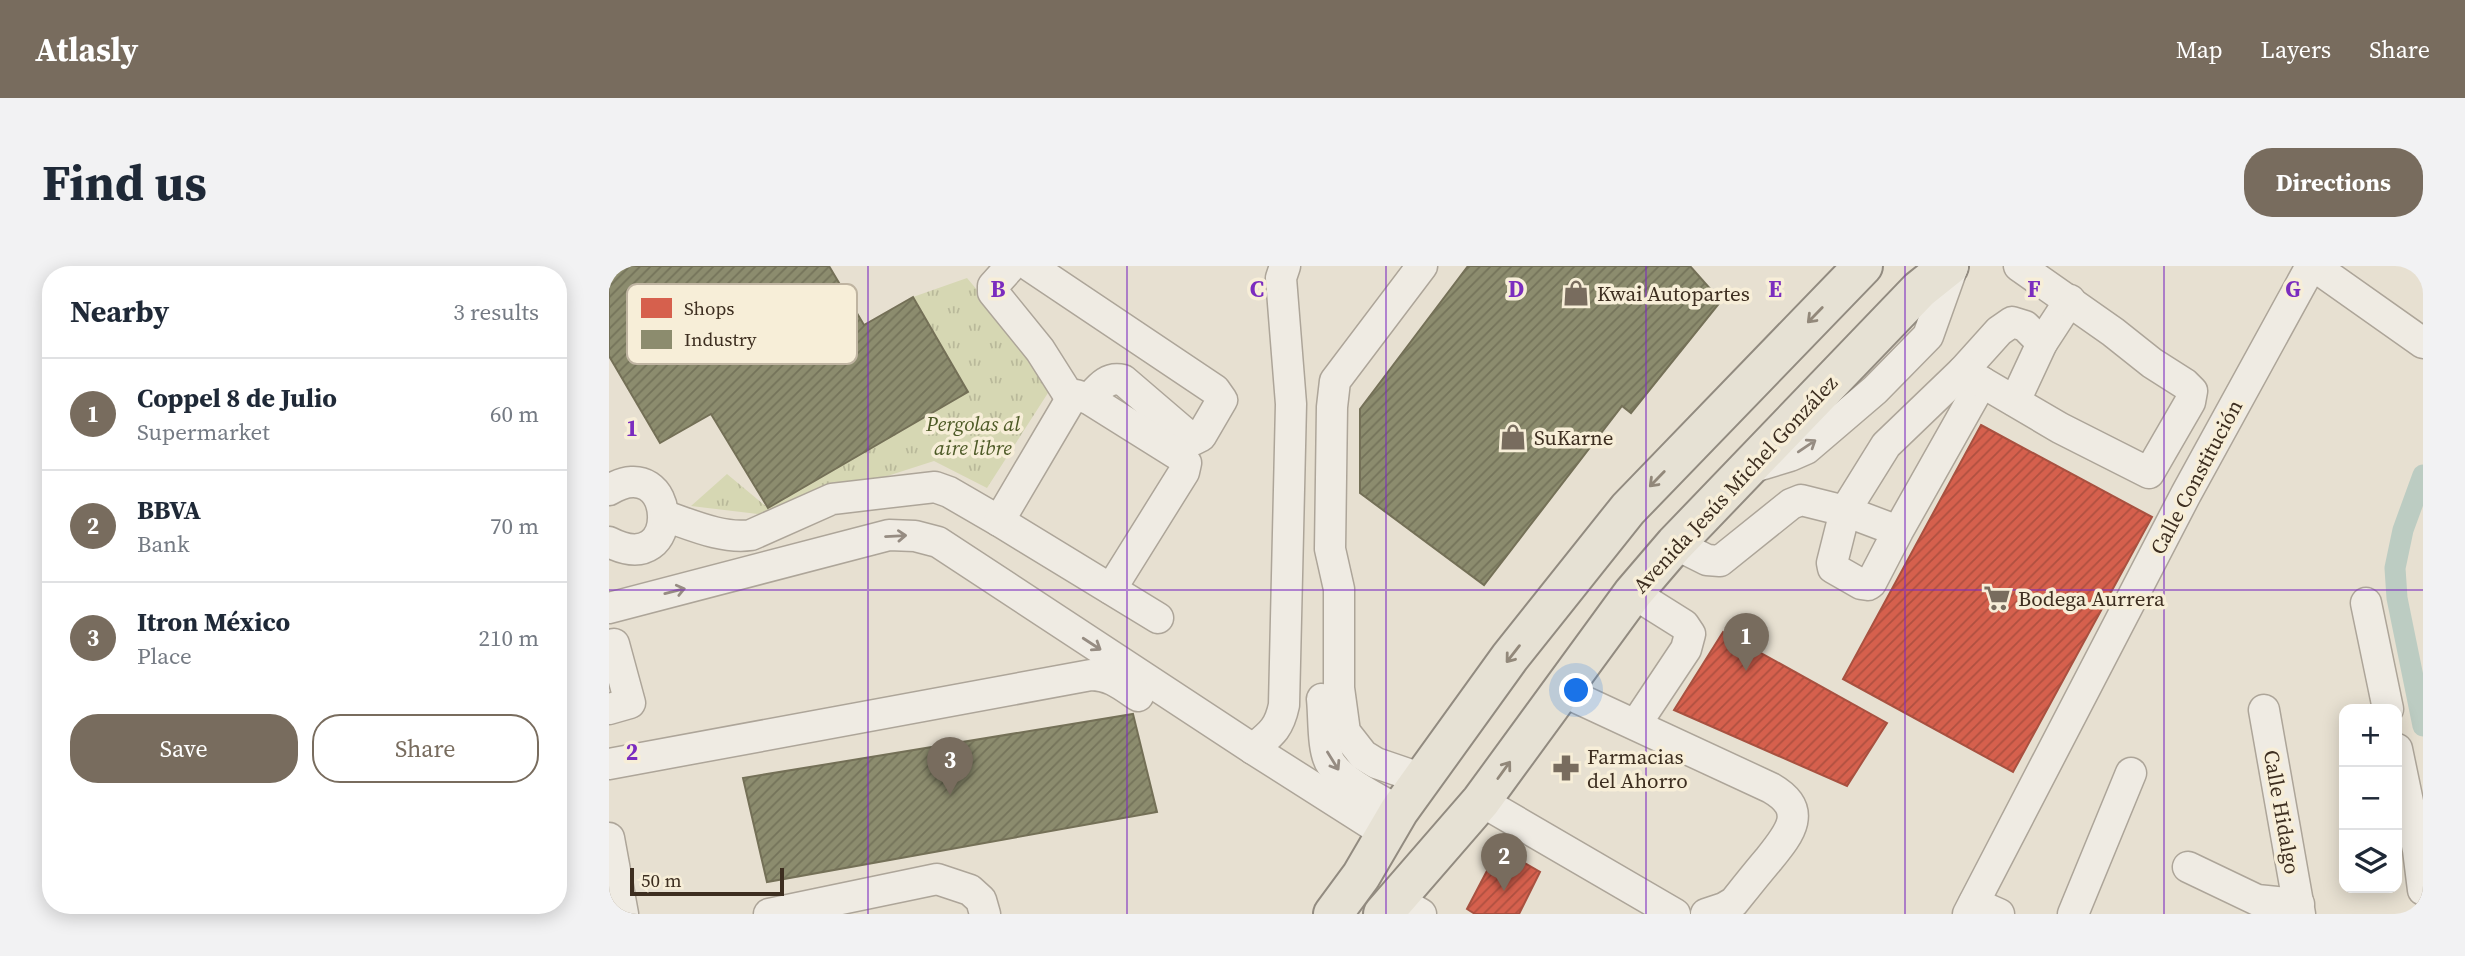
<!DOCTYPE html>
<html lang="en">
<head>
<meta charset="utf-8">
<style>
  :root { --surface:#fff; --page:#f2f2f3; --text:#1f2937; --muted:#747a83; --line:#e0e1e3; --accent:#786c5e }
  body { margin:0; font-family:"Source Serif 4",serif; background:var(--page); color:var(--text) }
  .controls { position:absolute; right:21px; bottom:21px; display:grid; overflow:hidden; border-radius:14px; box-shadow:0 4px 18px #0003 }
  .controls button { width:63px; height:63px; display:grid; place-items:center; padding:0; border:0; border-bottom:2px solid var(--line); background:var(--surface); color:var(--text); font:35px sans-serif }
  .scale { position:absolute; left:21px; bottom:18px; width:154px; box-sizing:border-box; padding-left:7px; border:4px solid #3d2e20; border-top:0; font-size:19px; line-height:24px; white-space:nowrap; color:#3d2e20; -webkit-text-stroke:5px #f7eed8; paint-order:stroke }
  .you { position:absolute; left:968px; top:425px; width:24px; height:24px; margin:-18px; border:5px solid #fff; border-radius:50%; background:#1a73e8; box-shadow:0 0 0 10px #1a73e833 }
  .badge { display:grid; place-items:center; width:46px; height:46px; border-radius:50%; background:var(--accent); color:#fff; font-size:23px; font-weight:700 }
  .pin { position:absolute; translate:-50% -58px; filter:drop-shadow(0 2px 4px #0008) }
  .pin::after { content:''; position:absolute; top:37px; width:24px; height:21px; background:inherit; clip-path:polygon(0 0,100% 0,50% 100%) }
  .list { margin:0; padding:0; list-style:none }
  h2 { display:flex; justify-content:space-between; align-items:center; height:91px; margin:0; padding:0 28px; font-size:30px }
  h2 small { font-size:23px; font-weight:400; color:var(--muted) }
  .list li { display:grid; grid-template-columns:46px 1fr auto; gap:21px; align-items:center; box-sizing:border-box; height:112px; padding:0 28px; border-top:2px solid var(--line) }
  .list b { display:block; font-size:26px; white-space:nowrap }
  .list p { margin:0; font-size:23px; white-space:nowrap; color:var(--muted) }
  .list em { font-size:23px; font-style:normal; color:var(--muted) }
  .actions { display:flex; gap:14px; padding:21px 28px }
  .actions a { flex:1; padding:16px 0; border:2px solid var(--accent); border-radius:28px; text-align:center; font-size:24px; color:var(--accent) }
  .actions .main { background:var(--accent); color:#fff }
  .icon { flex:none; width:38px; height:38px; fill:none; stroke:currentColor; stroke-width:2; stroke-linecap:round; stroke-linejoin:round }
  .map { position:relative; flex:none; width:1814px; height:648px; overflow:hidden; border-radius:28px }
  header { display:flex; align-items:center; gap:42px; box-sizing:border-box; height:98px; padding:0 35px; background:var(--accent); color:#fff }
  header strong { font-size:33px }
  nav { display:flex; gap:38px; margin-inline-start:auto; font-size:24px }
  .intro { display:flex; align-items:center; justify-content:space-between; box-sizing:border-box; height:168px; padding:0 42px }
  h1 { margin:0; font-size:49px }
  .button { padding:18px 32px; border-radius:28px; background:var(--accent); color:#fff; font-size:24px; font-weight:700 }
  main { display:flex; gap:42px; padding:0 42px }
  aside { flex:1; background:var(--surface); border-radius:28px; box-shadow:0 4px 18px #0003 }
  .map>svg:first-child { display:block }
  .park { fill:url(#park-tufts) }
  .shops { fill:url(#shops-hatch); stroke:#a85140; stroke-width:2 }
  .industry { fill:url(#industry-hatch); stroke:#747057; stroke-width:2 }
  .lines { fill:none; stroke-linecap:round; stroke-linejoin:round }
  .canal { stroke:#bcccc2; stroke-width:21 }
  .minor-casing { stroke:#ada599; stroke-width:33 }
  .major-casing { stroke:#928b80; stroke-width:42 }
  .minor { stroke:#efebe3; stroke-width:30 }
  .major { stroke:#e6e1d4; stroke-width:38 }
  .oneway { stroke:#92887a }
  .oneway2 { stroke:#968c82 }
  .grid { fill:none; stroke:#7b2cbf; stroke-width:2; stroke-opacity:0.55 }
  .labels { text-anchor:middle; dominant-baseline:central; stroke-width:7; stroke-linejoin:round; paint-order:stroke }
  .poi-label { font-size:21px; fill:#3d2e20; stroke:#f7eed8; text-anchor:start }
  .park-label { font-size:21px; font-style:italic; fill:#4d5a26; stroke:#f7eed8 }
  .street-label { font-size:21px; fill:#3d2e20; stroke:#f7eed8 }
  .key { fill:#f7eed8; stroke:#bfb4a1; stroke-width:2 }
  .key-label { font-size:19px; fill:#3d2e20 }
  .grid-label { font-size:23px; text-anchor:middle; font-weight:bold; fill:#7b2cbf; stroke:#f7eed8; stroke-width:7; stroke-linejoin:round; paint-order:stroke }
</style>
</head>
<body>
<header>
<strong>Atlasly</strong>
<nav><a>Map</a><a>Layers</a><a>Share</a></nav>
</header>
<div class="intro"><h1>Find us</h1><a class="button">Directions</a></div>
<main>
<aside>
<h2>Nearby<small>3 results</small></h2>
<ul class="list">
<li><span class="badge">1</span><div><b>Coppel 8 de Julio</b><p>Supermarket</p></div><em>60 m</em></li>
<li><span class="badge">2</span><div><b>BBVA</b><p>Bank</p></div><em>70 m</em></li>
<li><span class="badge">3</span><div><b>Itron México</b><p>Place</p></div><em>210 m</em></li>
</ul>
<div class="actions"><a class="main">Save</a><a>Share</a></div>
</aside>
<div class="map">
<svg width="1814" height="648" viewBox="0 0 1814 648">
  <defs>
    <pattern id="park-tufts" width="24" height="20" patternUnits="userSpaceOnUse" patternTransform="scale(1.75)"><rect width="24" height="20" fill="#d6d7b3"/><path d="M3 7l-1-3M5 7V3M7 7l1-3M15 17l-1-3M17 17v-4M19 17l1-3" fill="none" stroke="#b9b99a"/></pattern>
    <pattern id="shops-hatch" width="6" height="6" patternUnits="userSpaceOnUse" patternTransform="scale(1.75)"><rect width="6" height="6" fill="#d6604d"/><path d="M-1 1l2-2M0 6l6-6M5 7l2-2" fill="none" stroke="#af5040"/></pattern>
    <pattern id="industry-hatch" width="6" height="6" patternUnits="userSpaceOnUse" patternTransform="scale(1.75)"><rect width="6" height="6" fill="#8c8c6e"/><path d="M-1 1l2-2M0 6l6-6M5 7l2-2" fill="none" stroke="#74735a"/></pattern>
  </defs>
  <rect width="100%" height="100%" fill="#e7e0d1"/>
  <polygon class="park" points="358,12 446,116 378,222 325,195 157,249 82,240 118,208 159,242 359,126 304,31"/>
  <g class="shops">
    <polygon points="1372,159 1543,251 1404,506 1234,413"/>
    <polygon points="1114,366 1278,457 1238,520 1065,444"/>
    <polygon points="890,582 931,606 910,648 866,648 858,643"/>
  </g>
  <g class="industry">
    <polygon points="0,0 220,0 255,59 304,31 359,126 159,242 102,148 51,177 0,90"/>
    <polygon points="859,0 1081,0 1112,35 1022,147 1013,140 875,319 751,227 751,143"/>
    <polygon points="524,448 548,546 158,616 134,512"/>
  </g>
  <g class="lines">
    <polyline class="canal" points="1814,209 1794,264 1786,302 1788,332 1814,460"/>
    <g class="minor-casing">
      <g id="minor">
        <polyline points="402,0 384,20 384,26 431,84 462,133"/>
        <path d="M421,0L606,124L613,134L592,170L584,174L514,114C498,110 490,122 480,133"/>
        <polyline points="813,0 726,115 723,141 721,283 730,323 730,422 736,466 754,489 767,497 814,513"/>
        <polyline points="1705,0 1814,77"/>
        <polyline points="1354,105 1390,65 1403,56 1416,60 1433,77"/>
        <polyline points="1406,135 1433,77 1461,34"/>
        <polyline points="1138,203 1181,190 1197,183 1266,124 1319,70 1344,0"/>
        <path d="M0,224C68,183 76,315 0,276"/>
        <path d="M56,250C83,259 113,273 142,269L223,233L326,221L340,226L390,255L549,352"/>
        <polyline points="390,255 462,133 467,129 480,133 571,190 577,197 575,206 502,323"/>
        <polyline points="1289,265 1236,245 1223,297 1224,302 1252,318 1259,319 1262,317 1289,265 1373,116"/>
        <polyline points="1066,278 1098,294 1111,295 1182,238 1192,234 1236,245 1277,179 1354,105 1451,162 1540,207 1581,136 1583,125 1576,118 1543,97 1504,66 1410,0"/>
        <polyline points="1024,327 1075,359 1081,368 1077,383 1027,458"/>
        <polyline points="1757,337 1779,443"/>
        <polyline points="0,342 280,269 306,270 329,276 644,483 770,563"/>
        <path d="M953,425L1162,522C1200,544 1181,567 1160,593C1148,607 1137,621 1125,636L1115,642L1097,648"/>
        <path d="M713,433C715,450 713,485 722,498C735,517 771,534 790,545"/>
        <polyline points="0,443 21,437 5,378"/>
        <polyline points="1655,444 1691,648"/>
        <path d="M644,483C662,468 670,463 675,439L682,138L672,12L676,0"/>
        <polyline points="1788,483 1809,584 1814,624"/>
        <path d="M0,498L482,409C501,409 513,419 529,430"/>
        <polyline points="872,535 1066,648"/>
        <polyline points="0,572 14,648"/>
        <polyline points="1579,601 1648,634 1690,638"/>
        <polyline points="1365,637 1390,648"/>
        <polyline points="802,642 812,648"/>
        <polyline points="160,648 328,613 361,624 372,634 376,648"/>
        <polyline points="1359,648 1577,228 1702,0"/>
        <polyline points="1464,648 1522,507"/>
      </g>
    </g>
    <g class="major-casing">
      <g id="major">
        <polyline points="724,648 752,610 790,545 901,391 1019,243 1254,0"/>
        <polyline points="774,648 872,535 1024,327 1066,278 1310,24 1340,0"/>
      </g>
    </g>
    <use href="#minor" class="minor"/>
    <use href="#major" class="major"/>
  </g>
  <defs><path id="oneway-shaft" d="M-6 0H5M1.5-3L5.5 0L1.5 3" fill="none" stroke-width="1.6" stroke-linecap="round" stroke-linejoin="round" transform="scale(1.75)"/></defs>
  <g class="oneway">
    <use href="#oneway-shaft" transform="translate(1206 49) rotate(134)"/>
    <use href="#oneway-shaft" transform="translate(1048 213) rotate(134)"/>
    <use href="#oneway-shaft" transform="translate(904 388) rotate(128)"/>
    <use href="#oneway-shaft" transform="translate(895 504) rotate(-54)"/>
  </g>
  <g class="oneway2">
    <use href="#oneway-shaft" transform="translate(1198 180) rotate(-34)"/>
    <use href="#oneway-shaft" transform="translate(287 270) rotate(-3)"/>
    <use href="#oneway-shaft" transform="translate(66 325) rotate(-14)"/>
    <use href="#oneway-shaft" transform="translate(483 378) rotate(33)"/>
    <use href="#oneway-shaft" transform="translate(724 495) rotate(58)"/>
  </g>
  <path class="grid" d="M259,0V648M518,0V648M777,0V648M1037,0V648M1296,0V648M1555,0V648M0,324H1814"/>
  <defs>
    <g id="shop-bare" transform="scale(2.1)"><path d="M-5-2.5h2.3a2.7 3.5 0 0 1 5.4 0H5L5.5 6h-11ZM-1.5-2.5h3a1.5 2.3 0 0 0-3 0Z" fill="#786c5e" stroke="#f7eed8" stroke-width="2.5" paint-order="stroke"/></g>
    <g id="supermarket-bare" transform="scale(2.1)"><path d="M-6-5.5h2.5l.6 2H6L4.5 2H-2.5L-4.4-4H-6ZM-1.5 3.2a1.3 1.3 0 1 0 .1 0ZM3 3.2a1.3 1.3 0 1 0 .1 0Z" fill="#786c5e" stroke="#f7eed8" stroke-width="2.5" paint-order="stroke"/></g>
    <g id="pharmacy-bare" transform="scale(2.1)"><path d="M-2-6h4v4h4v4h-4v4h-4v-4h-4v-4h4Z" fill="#786c5e" stroke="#f7eed8" stroke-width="2.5" paint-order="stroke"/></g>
  </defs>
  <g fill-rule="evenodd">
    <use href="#shop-bare" x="967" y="27"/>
    <use href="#shop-bare" x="904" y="171"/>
    <use href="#supermarket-bare" x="1388" y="332"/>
    <use href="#pharmacy-bare" x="957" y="502"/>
  </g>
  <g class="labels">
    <g class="poi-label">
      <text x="988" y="27">Kwai Autopartes</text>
      <text x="925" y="171">SuKarne</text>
      <text x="1409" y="332">Bodega Aurrera</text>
      <text x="978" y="490">Farmacias<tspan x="978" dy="24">del Ahorro</tspan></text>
    </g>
    <g class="park-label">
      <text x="364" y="157">Pergolas al<tspan x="364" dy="24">aire libre</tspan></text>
    </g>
    <g class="street-label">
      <text transform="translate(1587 211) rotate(-62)">Calle Constitución</text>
      <text transform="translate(1126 218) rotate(-47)">Avenida Jesús Michel González</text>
      <text transform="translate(1673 546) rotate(80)">Calle Hidalgo</text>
    </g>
  </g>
  <rect x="18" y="18" width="230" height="80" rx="10" class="key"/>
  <rect x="32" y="32" width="31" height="20" fill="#d6604d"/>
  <rect x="32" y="64" width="31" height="19" fill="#8c8c6e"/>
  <g class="key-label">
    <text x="75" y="49">Shops</text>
    <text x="75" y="80">Industry</text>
  </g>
  <g class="grid-label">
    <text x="389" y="31">B</text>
    <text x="648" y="31">C</text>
    <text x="907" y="31">D</text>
    <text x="1166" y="31">E</text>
    <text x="1425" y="31">F</text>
    <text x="1684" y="31">G</text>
    <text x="23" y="170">1</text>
    <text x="23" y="494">2</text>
  </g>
</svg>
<div class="controls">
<button>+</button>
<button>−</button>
<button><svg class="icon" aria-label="layers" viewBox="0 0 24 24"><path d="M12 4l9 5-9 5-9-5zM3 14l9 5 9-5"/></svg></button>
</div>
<div class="scale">50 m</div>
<div class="you"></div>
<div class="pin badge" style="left:1137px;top:405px">1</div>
<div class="pin badge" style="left:895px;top:625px">2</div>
<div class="pin badge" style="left:341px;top:529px">3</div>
</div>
</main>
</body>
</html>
